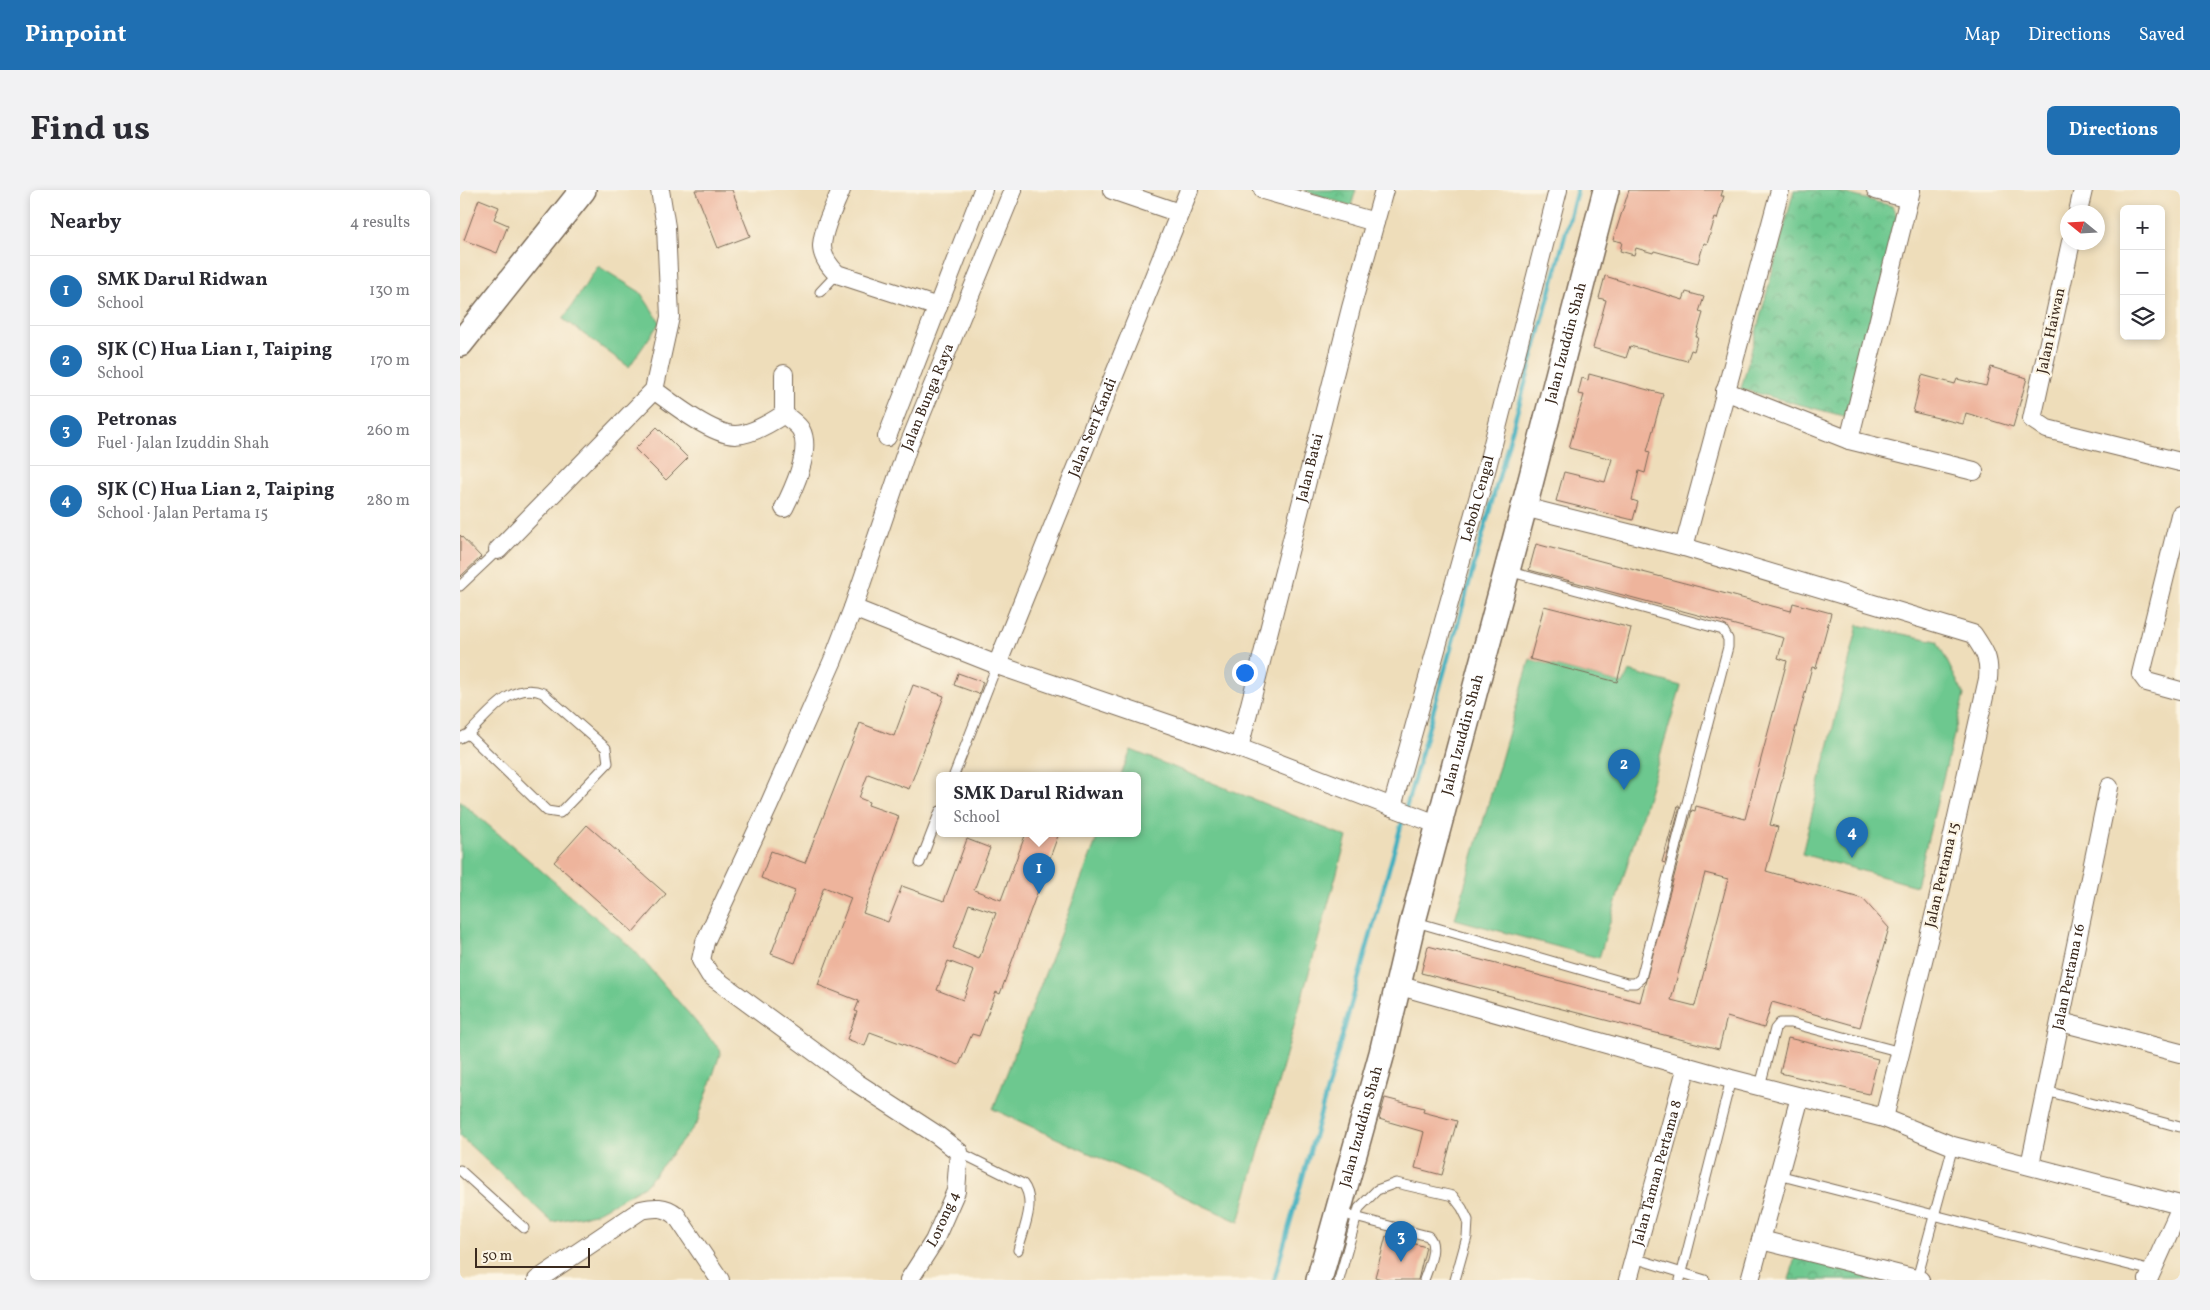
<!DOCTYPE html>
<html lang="en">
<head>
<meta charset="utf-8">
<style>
  :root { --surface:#fff; --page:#f2f2f3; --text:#2b2b33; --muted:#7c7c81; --line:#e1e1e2; --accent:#1f6fb2 }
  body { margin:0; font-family:Vollkorn,serif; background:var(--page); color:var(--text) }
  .controls { position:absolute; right:15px; top:15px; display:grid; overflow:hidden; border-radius:8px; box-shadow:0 2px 8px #0003 }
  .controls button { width:45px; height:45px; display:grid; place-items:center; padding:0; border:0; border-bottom:1px solid var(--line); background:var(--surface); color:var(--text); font:25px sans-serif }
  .compass { position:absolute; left:1600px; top:15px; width:45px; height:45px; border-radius:50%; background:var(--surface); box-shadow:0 2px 8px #0003; rotate:288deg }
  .scale { position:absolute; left:15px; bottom:12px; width:115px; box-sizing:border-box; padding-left:5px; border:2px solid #3b2a1e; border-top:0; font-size:14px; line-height:18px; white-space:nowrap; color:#3b2a1e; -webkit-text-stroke:4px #fcf5e5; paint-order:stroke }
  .you { position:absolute; left:784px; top:482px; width:18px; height:18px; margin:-12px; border:4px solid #fff; border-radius:50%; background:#1a73e8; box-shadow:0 0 0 8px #1a73e833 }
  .badge { display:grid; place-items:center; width:32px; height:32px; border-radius:50%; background:var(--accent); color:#fff; font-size:16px; font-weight:700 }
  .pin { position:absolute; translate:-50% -41px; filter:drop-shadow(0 1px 2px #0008) }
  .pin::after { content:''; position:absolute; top:26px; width:18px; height:15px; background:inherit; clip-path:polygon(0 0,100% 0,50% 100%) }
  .popup { position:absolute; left:476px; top:582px; width:205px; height:65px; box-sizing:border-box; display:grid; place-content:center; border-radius:8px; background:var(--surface); filter:drop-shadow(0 1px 4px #0005); font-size:16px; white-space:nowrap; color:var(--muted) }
  .popup b { font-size:19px; color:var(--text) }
  .popup::after { content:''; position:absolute; left:50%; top:100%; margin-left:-10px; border:10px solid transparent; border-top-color:var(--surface) }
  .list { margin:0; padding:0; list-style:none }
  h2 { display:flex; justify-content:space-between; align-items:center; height:65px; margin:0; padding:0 20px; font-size:21px }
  h2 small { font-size:16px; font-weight:400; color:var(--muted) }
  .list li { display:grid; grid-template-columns:32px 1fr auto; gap:15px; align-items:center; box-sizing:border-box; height:70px; padding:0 20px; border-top:1px solid var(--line) }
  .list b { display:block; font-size:19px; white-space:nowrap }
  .list p { margin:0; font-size:16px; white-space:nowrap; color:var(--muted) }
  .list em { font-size:16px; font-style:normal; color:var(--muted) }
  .icon { flex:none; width:28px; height:28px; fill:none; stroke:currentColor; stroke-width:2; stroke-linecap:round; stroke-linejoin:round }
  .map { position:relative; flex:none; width:1720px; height:1090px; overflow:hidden; border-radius:8px }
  header { display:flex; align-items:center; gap:30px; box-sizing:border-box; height:70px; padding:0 25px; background:var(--accent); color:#fff }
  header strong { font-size:24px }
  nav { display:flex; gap:28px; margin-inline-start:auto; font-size:18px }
  .intro { display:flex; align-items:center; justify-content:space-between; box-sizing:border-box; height:120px; padding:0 30px }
  h1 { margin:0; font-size:35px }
  .button { padding:12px 22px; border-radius:8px; background:var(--accent); color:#fff; font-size:18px; font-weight:700 }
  main { display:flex; gap:30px; padding:0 30px }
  aside { flex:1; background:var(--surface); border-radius:8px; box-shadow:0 2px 8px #0003 }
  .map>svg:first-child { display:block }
  .park { fill:url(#park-crowns); stroke:#547956 }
  .pitch { fill:#6dc88f; stroke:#547956 }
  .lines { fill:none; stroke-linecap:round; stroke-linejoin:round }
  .stream { stroke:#42b0bf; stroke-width:4.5 }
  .building { fill:#eeb49c; fill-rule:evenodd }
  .lane-casing { stroke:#7a6955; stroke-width:11 }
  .street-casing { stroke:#7a6955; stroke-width:20 }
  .secondary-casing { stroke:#7a6955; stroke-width:28 }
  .lane { stroke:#fff; stroke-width:9 }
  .street { stroke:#fff; stroke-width:18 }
  .secondary { stroke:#fff; stroke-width:25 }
  .labels { text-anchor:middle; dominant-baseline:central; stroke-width:4.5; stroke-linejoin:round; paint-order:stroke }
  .street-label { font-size:15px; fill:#3b2a1e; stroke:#fcf5e5 }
</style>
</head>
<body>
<header>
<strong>Pinpoint</strong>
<nav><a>Map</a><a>Directions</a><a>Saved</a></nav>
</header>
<div class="intro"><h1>Find us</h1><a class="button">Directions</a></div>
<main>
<aside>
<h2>Nearby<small>4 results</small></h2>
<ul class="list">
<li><span class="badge">1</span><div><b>SMK Darul Ridwan</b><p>School</p></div><em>130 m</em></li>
<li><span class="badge">2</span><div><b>SJK (C) Hua Lian 1, Taiping</b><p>School</p></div><em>170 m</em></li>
<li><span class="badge">3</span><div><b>Petronas</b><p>Fuel · Jalan Izuddin Shah</p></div><em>260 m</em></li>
<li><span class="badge">4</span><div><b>SJK (C) Hua Lian 2, Taiping</b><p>School · Jalan Pertama 15</p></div><em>280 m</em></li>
</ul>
</aside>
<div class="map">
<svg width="1720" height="1090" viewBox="0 0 1720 1090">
  <defs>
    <pattern id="park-crowns" width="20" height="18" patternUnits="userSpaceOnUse" patternTransform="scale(1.25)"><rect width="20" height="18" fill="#6dc88f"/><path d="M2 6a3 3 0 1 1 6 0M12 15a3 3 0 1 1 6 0" fill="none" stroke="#5ba374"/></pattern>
  </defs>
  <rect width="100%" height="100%" fill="#fcf5e5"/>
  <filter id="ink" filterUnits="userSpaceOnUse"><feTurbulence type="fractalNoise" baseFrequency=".02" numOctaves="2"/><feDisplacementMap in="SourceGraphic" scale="10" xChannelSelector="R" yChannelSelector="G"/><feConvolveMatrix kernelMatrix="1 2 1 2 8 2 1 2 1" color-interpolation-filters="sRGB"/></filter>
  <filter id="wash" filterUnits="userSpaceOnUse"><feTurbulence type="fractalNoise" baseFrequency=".0096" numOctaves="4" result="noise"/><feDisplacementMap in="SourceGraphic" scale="20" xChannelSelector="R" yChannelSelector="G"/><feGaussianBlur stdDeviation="1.12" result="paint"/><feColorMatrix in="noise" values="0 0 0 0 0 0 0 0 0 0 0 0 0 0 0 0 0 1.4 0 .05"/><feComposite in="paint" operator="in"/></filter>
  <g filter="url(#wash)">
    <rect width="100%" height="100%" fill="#eeddba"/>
    <g class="park">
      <polygon points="843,0 896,0 891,16"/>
      <polygon points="1334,0 1372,0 1432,16 1439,30 1387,227 1281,199"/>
      <polygon points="1335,1067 1428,1090 1329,1090"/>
    </g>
    <g class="pitch">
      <polygon points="138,76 180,102 200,132 169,177 103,129"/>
      <polygon points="1398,435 1477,451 1504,505 1456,696 1342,664"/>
      <polygon points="1070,469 1163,494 1169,481 1221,496 1139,768 995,729"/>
      <polygon points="671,560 887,647 779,1032 533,919 639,643 678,643 678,585 661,585"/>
      <polygon points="0,611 174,760 261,861 237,933 186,995 134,1024 92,1032 0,946"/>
    </g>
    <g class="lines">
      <g class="stream">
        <polyline points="946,618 1079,144 1117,0"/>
        <polyline points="814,1090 944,625"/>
      </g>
    </g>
    <g id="blocks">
      <g class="building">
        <polygon points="235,0 272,0 290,46 258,58"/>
        <polygon points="1169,0 1263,0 1261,6 1264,6 1257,29 1255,28 1247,54 1244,53 1238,73 1194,61 1193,63 1176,58 1174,65 1160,61 1162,52 1153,50"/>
        <polygon points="19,9 39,17 34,29 48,35 37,63 4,50"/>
        <polygon points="1145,86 1223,110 1226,102 1244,107 1239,122 1243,123 1236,147 1238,147 1234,161 1231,160 1227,171 1170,156 1166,168 1133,158 1146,110 1139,108"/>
        <polygon points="1531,177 1567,188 1553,237 1506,223 1503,234 1453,222 1462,185 1495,194 1497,189 1526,196"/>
        <polygon points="1129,184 1203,204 1189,254 1187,261 1190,262 1185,283 1179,281 1172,310 1178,312 1173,330 1096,311 1104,282 1145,292 1152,269 1109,258 1124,205 1118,204 1122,188 1128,190"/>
        <polygon points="197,237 228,268 206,290 175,259"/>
        <polygon points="0,345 21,367 0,387"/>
        <path d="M1076,354L1331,421L1333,413L1371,423L1356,478L1352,477L1310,635L1318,637L1306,681L1403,709L1429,738L1400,837L1312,812L1304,838L1267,827L1259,859L961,783L968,756L1180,812L1232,620L1235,621L1236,616L1285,629L1327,471L1318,468L1324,448L1069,380ZM1245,683L1268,689L1235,816L1211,810Z"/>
        <polygon points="1084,416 1171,438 1157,492 1070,469"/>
        <polygon points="498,483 523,492 519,504 494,495"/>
        <path d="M453,495L484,506L449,599L408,584L399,608L409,612L408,615L439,626L403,723L428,732L442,696L484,711L507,649L530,658L514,700L541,710L566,643H599L540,804L536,802L519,846L512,844L499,875L410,842L405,856L387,849L397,822L395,821L399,811L358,795L391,708L364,697L335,773L311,764L335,701L301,688L311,661L345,673L400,533L434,546ZM509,714L536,723L519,769L493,758ZM488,771L514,781L503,810L477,800Z"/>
        <polygon points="1218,616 1220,616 1205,673 1202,672"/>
        <polygon points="127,635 206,704 173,742 94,672"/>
        <polygon points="1328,848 1418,869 1409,904 1320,883"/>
        <polygon points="925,908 964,918 963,922 997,931 982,985 955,978 964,942 919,929"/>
        <polygon points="926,1046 966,1057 958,1090 925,1090 915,1087"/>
      </g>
    </g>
  </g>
  <g filter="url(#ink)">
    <use href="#blocks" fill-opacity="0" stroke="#7a6955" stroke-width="1"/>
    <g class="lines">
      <g class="lane-casing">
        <g id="lane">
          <polyline points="360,102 377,84"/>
          <polyline points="0,396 38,360"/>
          <path d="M0,548L8,544C29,524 52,490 83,503L146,558L148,573L100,623L87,621L8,544"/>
          <polyline points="494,585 537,475"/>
          <polyline points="460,673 480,621"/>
          <polyline points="956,732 1167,793 1175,793 1181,788 1268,457 1268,449 1263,440 1048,381"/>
          <polyline points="1300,896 1315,839 1320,833 1331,833 1441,862"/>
          <polyline points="1586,901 1720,937"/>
          <path d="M499,962L563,994C577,1012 563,1040 558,1060"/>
          <polyline points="0,980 64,1038"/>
          <polyline points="1318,985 1692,1081"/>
          <path d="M891,1026L968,1046C979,1055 968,1078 964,1090"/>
          <polyline points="1174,1068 1245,1090"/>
          <polyline points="1457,1089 1493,956"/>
          <polyline points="879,1090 899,1018 917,1000 936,993 993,1006 1002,1018 1008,1030 1007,1047 995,1090"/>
          <polyline points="1220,1090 1271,889"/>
        </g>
      </g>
      <g class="street-casing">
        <g id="street">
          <path d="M381,0C374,17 363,38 362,56C362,66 370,77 377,84L478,117"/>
          <polyline points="652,0 719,23"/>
          <polyline points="803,0 915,32"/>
          <polyline points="1416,0 1449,9"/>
          <polyline points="1618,22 1623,0"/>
          <polyline points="1611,52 1572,229 1587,239 1720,272"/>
          <path d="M194,200C213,214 251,244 275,245C291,245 312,232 324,224V184"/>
          <polyline points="1265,201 1389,250 1514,281"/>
          <path d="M324,224C329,229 338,234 341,240C352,260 333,300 324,318"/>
          <polyline points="427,247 523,0"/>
          <polyline points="1389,250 1451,0"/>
          <path d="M1064,317L1224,357L1513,444C1525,462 1530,468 1528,489L1481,698L1424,928"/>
          <polyline points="1720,325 1681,484 1687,492 1720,501"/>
          <polyline points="1224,357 1320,0"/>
          <polyline points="38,360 194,200 210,127 206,37 200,0"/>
          <polyline points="393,418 537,475 779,558 979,635"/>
          <path id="s1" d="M537,475L729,0"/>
          <path id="s2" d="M779,558L891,118L924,0"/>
          <path id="s3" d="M932,617L1027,277L1098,0"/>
          <polyline points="937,795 1271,889 1424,928 1493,956 1720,1015"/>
          <polyline points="1601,832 1720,863"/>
          <path id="s4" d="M1570,975L1649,597"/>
          <polyline points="1301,1050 1460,1090"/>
          <path d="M77,1090L181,1020C194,1017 205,1016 216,1025L260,1090"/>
          <path id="s5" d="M449,1090L474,1051L496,1001L499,962L477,945L397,893L250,785L241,770L245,752L309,615L373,470L393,418L447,259L553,0"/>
          <path id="s6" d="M1168,1090L1227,876"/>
          <polyline points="1290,1090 1340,907"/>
          <polyline points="1688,1090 1720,1019"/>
        </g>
      </g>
      <g class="secondary-casing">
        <g id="secondary">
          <polyline points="0,154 123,0"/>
          <path id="s7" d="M859,1090L922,863L953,731L1064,317L1146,0"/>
        </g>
      </g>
      <use href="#lane" class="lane"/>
      <use href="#street" class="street"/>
      <use href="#secondary" class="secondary"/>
    </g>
  </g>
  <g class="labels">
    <g class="street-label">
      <text transform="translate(1592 141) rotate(-78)">Jalan Haiwan</text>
      <text stroke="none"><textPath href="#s7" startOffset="969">Jalan Izuddin Shah</textPath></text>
      <text stroke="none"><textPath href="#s5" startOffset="1071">Jalan Bunga Raya</textPath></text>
      <text stroke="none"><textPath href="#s1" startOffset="256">Jalan Seri Kandi</textPath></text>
      <text stroke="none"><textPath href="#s2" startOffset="289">Jalan Batai</textPath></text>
      <text stroke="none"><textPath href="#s3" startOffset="320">Leboh Cengal</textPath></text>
      <text stroke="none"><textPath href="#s7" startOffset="564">Jalan Izuddin Shah</textPath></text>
      <text transform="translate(1483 685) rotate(-77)">Jalan Pertama 15</text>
      <text stroke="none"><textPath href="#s4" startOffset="192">Jalan Pertama 16</textPath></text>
      <text stroke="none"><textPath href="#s7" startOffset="159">Jalan Izuddin Shah</textPath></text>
      <text stroke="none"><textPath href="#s6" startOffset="111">Jalan Taman Pertama 8</textPath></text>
      <text stroke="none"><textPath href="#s5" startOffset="70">Lorong 4</textPath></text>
    </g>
  </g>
</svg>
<div class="controls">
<button>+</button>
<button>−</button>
<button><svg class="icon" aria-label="layers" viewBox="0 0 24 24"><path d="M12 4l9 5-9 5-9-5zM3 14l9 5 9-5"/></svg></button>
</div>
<svg class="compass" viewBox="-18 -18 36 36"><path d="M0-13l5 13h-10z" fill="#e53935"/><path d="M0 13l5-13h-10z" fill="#7c7c81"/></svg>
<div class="scale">50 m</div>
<div class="you"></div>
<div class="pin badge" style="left:579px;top:704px">1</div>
<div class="popup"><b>SMK Darul Ridwan</b>School</div>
<div class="pin badge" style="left:1164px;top:600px">2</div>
<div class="pin badge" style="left:941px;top:1072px">3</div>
<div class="pin badge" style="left:1392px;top:668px">4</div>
</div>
</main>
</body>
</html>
